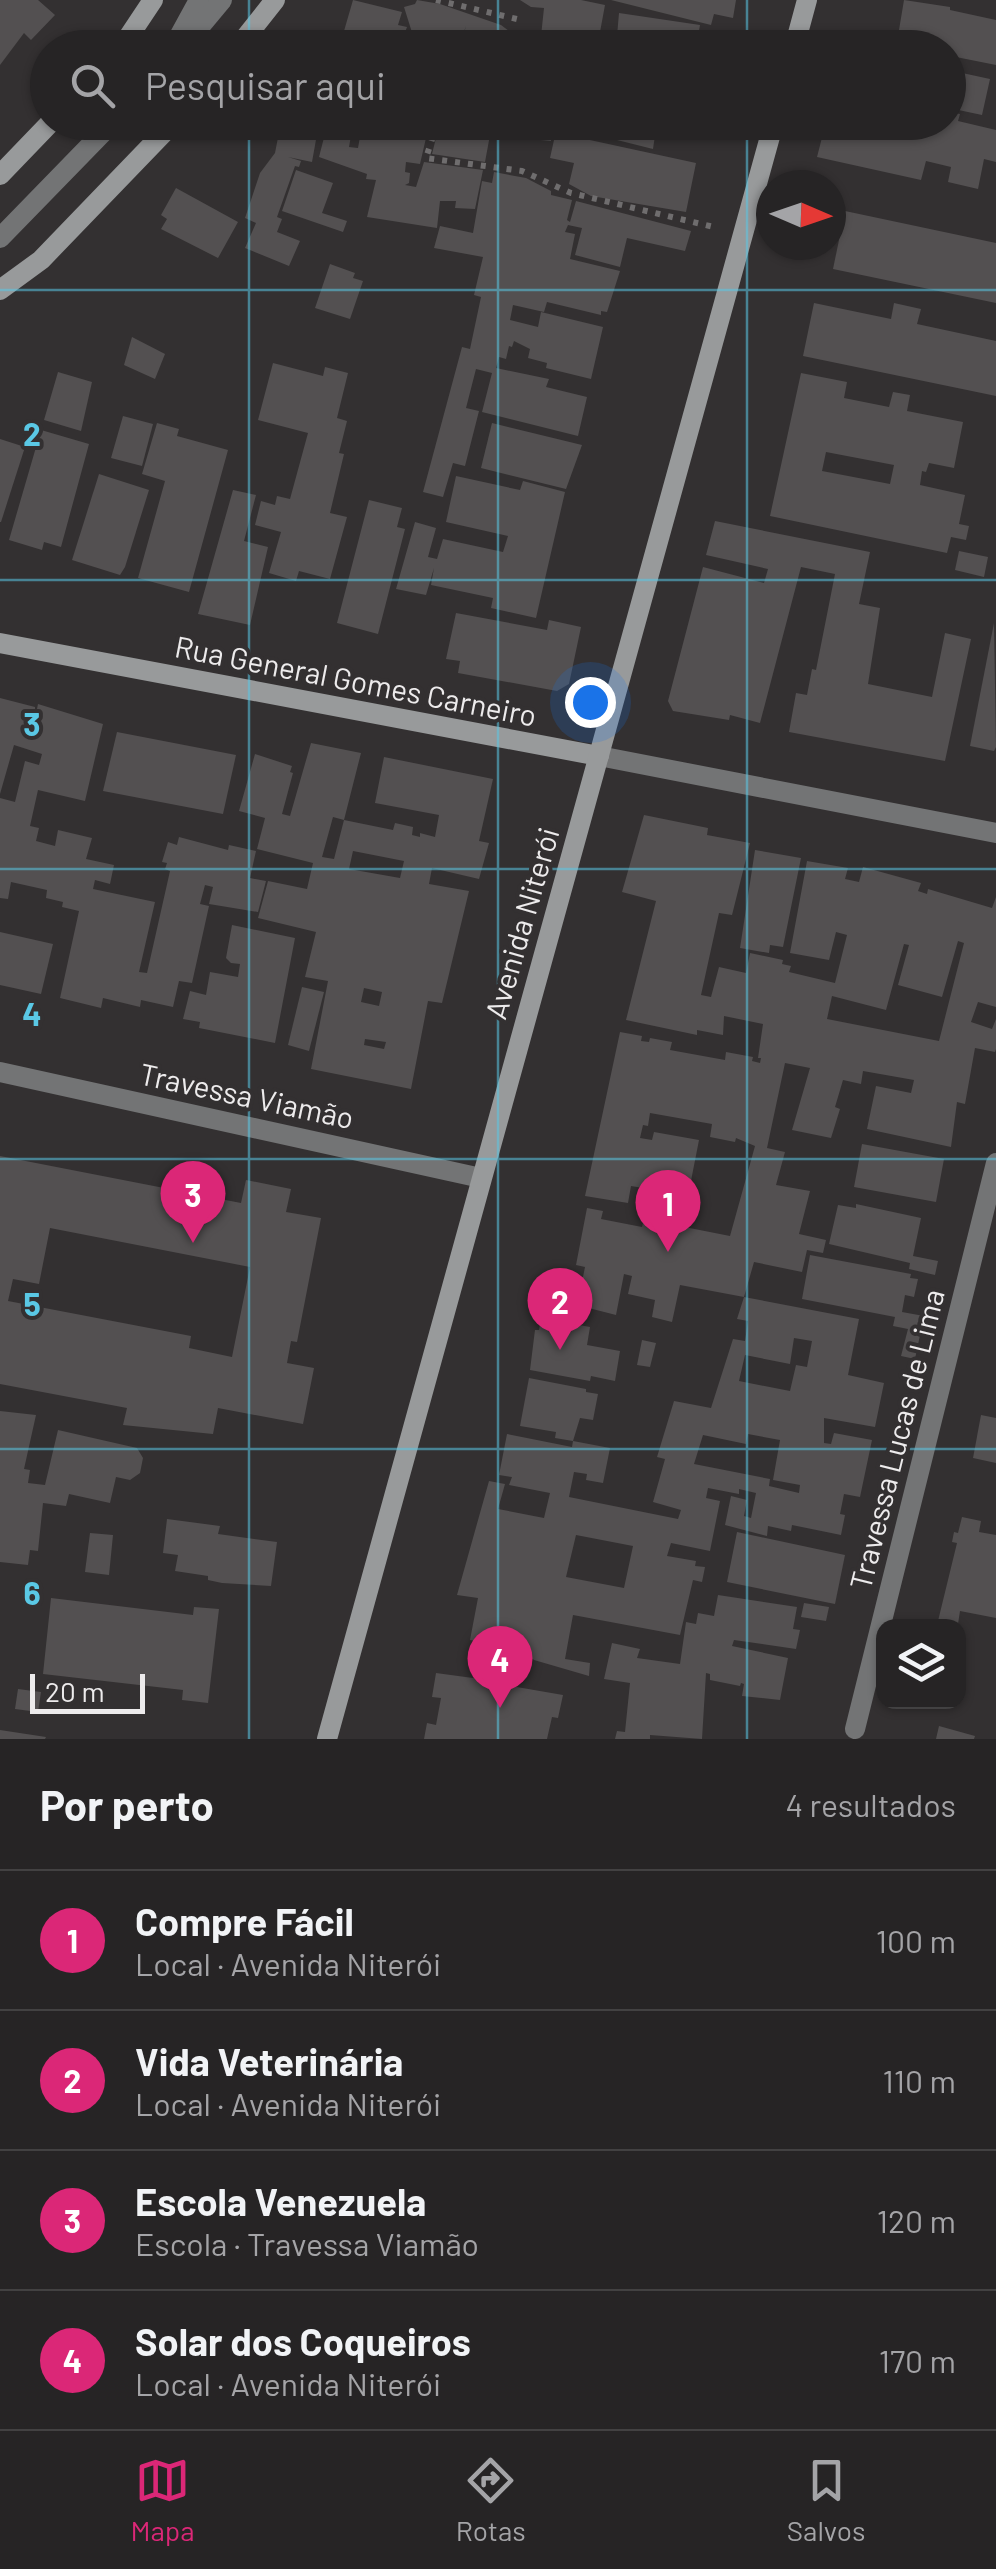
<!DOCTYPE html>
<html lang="pt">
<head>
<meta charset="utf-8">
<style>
  :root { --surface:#262425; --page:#2e2c2d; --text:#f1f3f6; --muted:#a4a4a7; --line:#424142; --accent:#db2777 }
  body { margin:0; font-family:Barlow,sans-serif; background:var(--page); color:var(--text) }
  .controls { position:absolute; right:30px; bottom:30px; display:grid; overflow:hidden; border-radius:20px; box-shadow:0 2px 8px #0004 }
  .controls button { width:90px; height:90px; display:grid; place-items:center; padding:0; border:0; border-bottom:2px solid var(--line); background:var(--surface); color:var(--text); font:50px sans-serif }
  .compass { position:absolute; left:756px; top:170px; width:90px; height:90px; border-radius:50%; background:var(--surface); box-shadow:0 2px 8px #0004; rotate:92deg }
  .scale { position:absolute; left:30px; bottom:25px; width:115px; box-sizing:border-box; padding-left:10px; border:5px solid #edebec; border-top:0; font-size:28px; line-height:35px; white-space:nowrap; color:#edebec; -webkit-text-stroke:8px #333031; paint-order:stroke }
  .you { position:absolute; left:590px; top:702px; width:35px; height:35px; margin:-25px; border:8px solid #fff; border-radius:50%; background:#1a73e8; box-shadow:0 0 0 15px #1a73e833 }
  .badge { display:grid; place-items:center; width:65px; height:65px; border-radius:50%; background:var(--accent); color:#fff; font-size:32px; font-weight:700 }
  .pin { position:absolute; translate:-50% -82px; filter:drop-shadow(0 2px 5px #0008) }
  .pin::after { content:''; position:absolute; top:52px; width:35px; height:30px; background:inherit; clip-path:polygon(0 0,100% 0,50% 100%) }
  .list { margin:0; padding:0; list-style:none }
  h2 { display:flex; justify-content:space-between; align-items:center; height:130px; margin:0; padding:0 40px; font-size:42px }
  h2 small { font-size:32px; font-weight:400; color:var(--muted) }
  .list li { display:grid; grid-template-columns:65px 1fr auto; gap:30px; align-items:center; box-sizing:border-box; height:140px; padding:0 40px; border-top:2px solid var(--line) }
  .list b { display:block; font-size:38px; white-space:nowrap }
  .list p { margin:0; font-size:32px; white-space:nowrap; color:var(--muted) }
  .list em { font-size:32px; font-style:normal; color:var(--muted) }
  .icon { flex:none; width:55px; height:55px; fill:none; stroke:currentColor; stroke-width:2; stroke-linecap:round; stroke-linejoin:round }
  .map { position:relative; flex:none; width:996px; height:1739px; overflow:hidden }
  .search { position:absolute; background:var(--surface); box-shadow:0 2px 8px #0004; left:30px; right:30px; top:30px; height:110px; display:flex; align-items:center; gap:25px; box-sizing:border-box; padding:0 35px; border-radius:55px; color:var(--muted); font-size:38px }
  .sheet { height:690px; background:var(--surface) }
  nav { display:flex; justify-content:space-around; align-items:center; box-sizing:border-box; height:140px; border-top:2px solid var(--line); background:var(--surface); font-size:28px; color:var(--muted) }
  nav a { display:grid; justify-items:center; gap:5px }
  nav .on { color:var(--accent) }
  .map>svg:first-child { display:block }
  .building { fill:#535051; fill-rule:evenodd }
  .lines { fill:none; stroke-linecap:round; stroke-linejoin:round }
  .path { stroke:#6f6d6e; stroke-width:6; stroke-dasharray:5 8; stroke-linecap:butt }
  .service { stroke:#737475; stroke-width:20 }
  .minor { stroke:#737475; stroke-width:20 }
  .tertiary { stroke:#737475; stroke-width:20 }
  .secondary { stroke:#989a9b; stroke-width:20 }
  .grid { fill:none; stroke:#5ac8e5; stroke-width:2.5; stroke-opacity:0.55 }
  .labels { text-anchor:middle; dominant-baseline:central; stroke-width:8; stroke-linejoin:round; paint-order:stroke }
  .street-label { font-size:30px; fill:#edebec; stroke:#333031 }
  .grid-label { font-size:32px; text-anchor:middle; font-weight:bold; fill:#5ac8e5; stroke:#333031; stroke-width:8; stroke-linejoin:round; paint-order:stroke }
</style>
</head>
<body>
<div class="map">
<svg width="996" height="1739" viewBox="0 0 996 1739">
  <rect width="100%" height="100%" fill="#333031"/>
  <g class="building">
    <polygon points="0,0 38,0 55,15 31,40 24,33 0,65"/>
    <polygon points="353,0 402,12 398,25 407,27 404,35 396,33 392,46 388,44 388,48 354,48 357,35 344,31"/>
    <polygon points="417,0 440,4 501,25 509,31 502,48 460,48 466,26 459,46 448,43 446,48 426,48 415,42 404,7 415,4"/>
    <polygon points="520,0 581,0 605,5 600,32 617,36 619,13 700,25 696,48 541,48 543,39 573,44 573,40 541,36 544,8 531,7"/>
    <polygon points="611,0 736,0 733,18 714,14 711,25"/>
    <polygon points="904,0 950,7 950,10 996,20 996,65 956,57 953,71 990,79 982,115 949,108 949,48 896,48"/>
    <polygon points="949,112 960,114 958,121 996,130 996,162 984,159 978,189 948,182 951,167 926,161 921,180 817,157 826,122 949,122"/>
    <polygon points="281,122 319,123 312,162 288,157 301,161 299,167 295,166 277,217 282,219 277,232 300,241 289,266 245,248 256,223 245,218 260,173 275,153"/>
    <path d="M328,122H371L370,129L385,132L386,122H433L429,139L426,138L420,164L406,162L405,172L410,173L409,183L405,185L416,187L424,162L483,170L475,209L455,208L456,201H440L437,228L367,217L376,180L366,179L367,174L319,157ZM352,130L361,131L358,148L349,147Z"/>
    <polygon points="486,122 552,122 551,141 490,135 485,162 432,154 439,126 485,132"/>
    <polygon points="558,122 578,122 576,137 696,163 686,212 591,196 569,184 574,163 550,158"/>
    <polygon points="592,122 657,122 653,149 589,133"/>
    <polygon points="296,170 333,183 322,213 347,221 343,232 282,211"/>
    <polygon points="494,172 526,178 551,191 551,195 572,200 567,220 570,222 576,201 691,231 685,251 627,238 620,267 575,255 582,228 568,225 565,232 575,234 570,259 620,271 607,312 601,311 601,315 547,302 544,312 513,305 510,320 538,327 541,312 603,327 591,379 546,368 547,363 528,358 530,349 514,341 512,347 509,346 506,359 499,357 496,368 549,379 546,387 587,397 578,436 482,412 492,373 476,369 466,408 479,411 465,466 453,463 443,497 423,492 462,347 470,349 481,297 474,295 483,257 434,248 440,226 473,233 482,181 492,183"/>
    <polygon points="176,188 238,222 218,258 161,229 167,219 161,215"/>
    <polygon points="845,211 996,243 996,303 833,269"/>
    <polygon points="330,264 355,273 353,278 363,281 350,319 315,308"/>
    <polygon points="814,303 891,319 894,303 921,309 917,324 996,341 996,396 803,356"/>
    <polygon points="132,337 165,354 155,379 124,365"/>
    <polygon points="273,363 323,376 325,367 348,373 337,418 347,421 339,453 344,454 330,513 347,517 330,579 299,571 296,581 269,573 281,532 255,525 261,501 275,505 277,496 290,499 308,433 258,420"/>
    <polygon points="58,372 92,382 81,431 44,420"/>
    <path d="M801,373L847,382L844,398L889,407L893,392L910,395L907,411L963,422L954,468L929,463L926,472L922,471L920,485L965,495L959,524L969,526L966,540L951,537L947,553L770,516ZM826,452L894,465L890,484L822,471Z"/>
    <polygon points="123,416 153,424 142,466 111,458"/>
    <polygon points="157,423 179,429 177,436 228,450 189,592 138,578 165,481 142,474"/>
    <polygon points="492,423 582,445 566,489 481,468"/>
    <polygon points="41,430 89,444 61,547 44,542 42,550 9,540"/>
    <polygon points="0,439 25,447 1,522 0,522"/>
    <polygon points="99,474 149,490 125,567 120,575 72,560"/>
    <polygon points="456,476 520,490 523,481 565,492 536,618 491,608 493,598 431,585 434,568 426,595 396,589 415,522 436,528 428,557 437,559 443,539 503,552 508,536 446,522"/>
    <polygon points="233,490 256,495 244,541 268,547 250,625 198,614"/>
    <polygon points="369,500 402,508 397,527 405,529 378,634 337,623"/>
    <polygon points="715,521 870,552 859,604 880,608 868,684 932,697 945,633 971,639 945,761 789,732 796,693 807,695 812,669 816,670 835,574 801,567 760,723 730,715 729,720 673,711 668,701 703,567 764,583 768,569 706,555"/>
    <polygon points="959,551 988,557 984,577 955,570"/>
    <polygon points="456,613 547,630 549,620 581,627 569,684 557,691 458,673 460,661 446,659"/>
    <polygon points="994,623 996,747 994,751 970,746"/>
    <polygon points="0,698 35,707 35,719 38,704 103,724 85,801 38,790 30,826 39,828 36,841 55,846 58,830 92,838 86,859 114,865 110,884 95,880 93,889 155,902 139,972 147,973 170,871 165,869 167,863 162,862 168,842 177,845 179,837 228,850 229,845 256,851 250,878 266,881 258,912 209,904 213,887 205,885 200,904 209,906 192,983 179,981 173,1007 141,1000 140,1007 103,998 101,1008 60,998 79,911 62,907 63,902 46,898 47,890 11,882 8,899 0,898 0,798 15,802 25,761 39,765 42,754 14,745 0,794"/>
    <polygon points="117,732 236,755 223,814 103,791"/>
    <path d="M311,743L361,753L344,820L393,830L395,823L413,827L412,835L420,837V833L435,837L439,815L375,803L384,757L493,779L479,841L489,843L479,879L432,868L429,884L469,891L442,1003L428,1001L411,1089L311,1069L328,981L305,977L316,932L258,918L268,881L307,889L313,863L257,849L265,818L239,811L255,754L292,766L290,772L293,773L282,814L290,816ZM333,817L344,820L334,859L322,857ZM353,851L404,861L400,878L349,869ZM364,988L382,992L379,1006L361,1002ZM365,1039L386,1042L384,1049L364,1045Z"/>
    <path d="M644,815L708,828L707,835L750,843L732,915L719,913L701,995L711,997L719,967L746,973L750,953L783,960L782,964L791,966L789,972L835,983L847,935L836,932L829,960L790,953L807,861L848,868L845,879L859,882L863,867L921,883L918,891L927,894L928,889L992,908L996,897V1007L978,1002L971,1022L992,1029L996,1019V1049L995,1052L975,1048L965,1104L957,1102L951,1147L867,1129L876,1086L911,1093L914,1080L863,1071L861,1084L843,1080L835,1107L840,1109L831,1138L792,1130L810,1068L785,1063L767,1148L785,1152L776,1185L810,1191L799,1234L826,1240L823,1253L807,1250L802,1272L754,1262L744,1297L680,1285L672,1322L652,1317L655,1300L628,1294L632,1276L624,1274L616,1315L569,1303L572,1286L581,1287L585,1267L576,1265L587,1208L603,1211L601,1219L642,1227L644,1219L730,1236L755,1146L736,1138L735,1142L710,1137L712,1124L650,1113L648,1126L643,1125L640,1138L652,1140L654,1132L699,1140L689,1191L698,1193L694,1212L681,1210L685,1195L681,1194L678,1204L641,1197L643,1188L631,1186L628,1203L585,1196L620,1032L642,1036L641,1041L649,1042L650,1038L672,1042L670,1050L725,1060L726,1052L753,1057L752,1061L760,1063L761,1058H758L763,1024L724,1016L723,1035L697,1030V1035L626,1020L656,901L622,892ZM958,941L964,943L939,1041L827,1019L832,996L886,1010L904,944L909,945L898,985L942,997Z"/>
    <polygon points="755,850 801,858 783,947 770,945 769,953 740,948"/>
    <polygon points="232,925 295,938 275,1043 199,1028 200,1022 183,1019 190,991 206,995 210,972 238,977 240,964 231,963 226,958"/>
    <polygon points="0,932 53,944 41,994 0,985"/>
    <polygon points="302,987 324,992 309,1051 288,1045"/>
    <polygon points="862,1144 944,1159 936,1202 854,1187"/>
    <path d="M0,1156L241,1203L246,1180L291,1189L286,1212L321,1218L297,1342L291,1341L287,1363L314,1368L303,1424L218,1408L213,1434L123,1425L127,1408L0,1384ZM50,1228L250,1267L232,1357L189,1348L191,1336L8,1301L13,1279L39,1284Z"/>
    <polygon points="856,1204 921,1218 913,1256 938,1261 935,1275 909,1269 910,1263 829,1244 838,1205 856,1208"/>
    <polygon points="810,1255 911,1274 910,1278 918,1279 914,1297 905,1295 902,1312 924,1316 915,1359 901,1356 908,1329 893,1326 895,1317 802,1299"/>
    <path d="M744,1297L859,1319L848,1375L884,1383L875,1427L824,1418V1443L831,1444L834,1433L872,1440L860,1497L844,1494L840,1514L845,1515L841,1535L792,1525L791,1531L768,1526L767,1536L725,1525L731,1496L747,1500L744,1516L751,1518L756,1493L739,1489V1494L708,1488L706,1498L720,1501L710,1551L671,1543L667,1556L696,1561L695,1566L705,1567L702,1582L693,1580L680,1635L573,1615L565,1659L590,1663L589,1676L534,1660L524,1650L470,1640L478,1598L457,1595L489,1481L505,1484L498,1509L544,1518L550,1493L509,1485L512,1477L499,1475L507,1434L572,1447L573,1441L610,1448L603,1483L586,1480L587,1474L574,1472L569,1497L678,1519L681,1510L653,1502L665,1459L657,1457L674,1401L711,1408L733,1339L745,1341L748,1321L737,1319ZM794,1338L812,1341L807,1367L796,1365L790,1391L739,1381L745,1355L790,1364ZM748,1434L780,1440L773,1480L800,1485L799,1493L769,1486L770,1479L694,1464L703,1435L746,1444ZM576,1535L633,1546L624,1588L566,1577Z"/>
    <polygon points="541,1318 590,1327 587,1345 620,1351 615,1381 591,1376 590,1381 530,1370 535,1330 539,1330"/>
    <polygon points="642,1340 656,1343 650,1367 637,1365"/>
    <polygon points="529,1378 586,1389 586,1392 598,1394 593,1420 580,1418 573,1441 555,1438 556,1432 520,1426"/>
    <polygon points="0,1411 36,1415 24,1469 30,1470 28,1483 45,1485 58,1430 137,1448 143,1458 140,1473 130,1480 116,1477 110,1503 69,1494 66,1506 43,1503 38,1551 30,1550 28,1565 0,1562"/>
    <polygon points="981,1415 996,1418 996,1463 973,1458"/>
    <polygon points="962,1517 981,1521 979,1532 996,1535 996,1618 960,1611 958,1624 938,1621 957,1543 952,1542 954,1532 958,1533"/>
    <polygon points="167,1519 220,1526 218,1534 277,1542 271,1586 222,1583 208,1580 208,1576 175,1571 178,1555 163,1553"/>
    <polygon points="737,1532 845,1555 835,1604 727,1582"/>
    <polygon points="90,1533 113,1535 109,1575 85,1572"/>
    <polygon points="718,1595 797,1607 793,1629 800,1630 796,1649 734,1640 732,1646 788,1658 780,1700 742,1696 744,1684 741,1683 740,1686 710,1680 710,1674 706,1673 702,1739 650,1735 650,1739 615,1739 617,1731 625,1732 630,1683 604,1679 612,1643 640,1649 637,1658 680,1664 686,1622 696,1624 698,1613 714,1616"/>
    <polygon points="51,1598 193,1615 194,1607 219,1609 208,1703 182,1700 183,1690 43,1674"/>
    <polygon points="804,1603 829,1607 826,1621 801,1617"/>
    <polygon points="436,1673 495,1681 494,1690 504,1691 505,1685 563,1695 558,1718 552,1717 547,1739 424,1739 427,1723 436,1725 441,1698 432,1697"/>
    <polygon points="18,1689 41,1692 38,1712 15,1709"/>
    <polygon points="939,1726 975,1736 974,1739 936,1739"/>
    <polygon points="0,1730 46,1737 45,1739 0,1739"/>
  </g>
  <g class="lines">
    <g class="path">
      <polyline points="436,0 517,19"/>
      <polyline points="437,124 426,158 522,171 571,193 718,228"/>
    </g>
    <g class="service">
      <polyline points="176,42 199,0"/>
      <polyline points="182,48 222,0"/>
      <polyline points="0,238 113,122"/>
    </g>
    <polyline class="minor" points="855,1729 996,1163"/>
    <g class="tertiary">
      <polyline points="599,756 996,833"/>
      <polyline points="0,1072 481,1178"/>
    </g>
    <g class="secondary">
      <polyline points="121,48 153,0"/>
      <polyline points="237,48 275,0"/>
      <polyline points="794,48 807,0"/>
      <polyline points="0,175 51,122"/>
      <polyline points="0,290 41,260 174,122"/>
      <polyline points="0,643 599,756"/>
      <polyline points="327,1739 774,122"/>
    </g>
  </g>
  <path class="grid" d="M249,0V48M498,0V48M747,0V48M249,122V1739M498,122V1739M747,122V1739M0,290H996M0,580H996M0,869H996M0,1159H996M0,1449H996"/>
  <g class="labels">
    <g class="street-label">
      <text transform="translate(356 680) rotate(11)">Rua General Gomes Carneiro</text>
      <text transform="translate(521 923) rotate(-74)">Avenida Niterói</text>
      <text transform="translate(247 1095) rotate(12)">Travessa Viamão</text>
      <text transform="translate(896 1439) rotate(-76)">Travessa Lucas de Lima</text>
    </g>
  </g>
  <g class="grid-label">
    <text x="32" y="446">2</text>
    <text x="32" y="736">3</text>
    <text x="32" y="1026">4</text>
    <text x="32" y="1316">5</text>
    <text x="32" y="1605">6</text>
  </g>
</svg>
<div class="controls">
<button><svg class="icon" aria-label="layers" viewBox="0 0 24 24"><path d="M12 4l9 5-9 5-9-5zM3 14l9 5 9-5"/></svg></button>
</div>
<svg class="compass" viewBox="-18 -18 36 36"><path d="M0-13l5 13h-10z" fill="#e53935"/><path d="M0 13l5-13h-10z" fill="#a4a4a7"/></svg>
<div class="scale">20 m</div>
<div class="you"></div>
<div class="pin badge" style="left:668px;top:1252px">1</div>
<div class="pin badge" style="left:560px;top:1350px">2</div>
<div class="pin badge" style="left:193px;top:1243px">3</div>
<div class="pin badge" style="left:500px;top:1708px">4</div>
<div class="search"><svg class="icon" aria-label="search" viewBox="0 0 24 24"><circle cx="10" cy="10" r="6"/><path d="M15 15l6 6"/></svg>Pesquisar aqui</div>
</div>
<section class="sheet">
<h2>Por perto<small>4 resultados</small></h2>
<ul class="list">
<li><span class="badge">1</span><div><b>Compre Fácil</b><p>Local · Avenida Niterói</p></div><em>100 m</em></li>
<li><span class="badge">2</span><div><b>Vida Veterinária</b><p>Local · Avenida Niterói</p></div><em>110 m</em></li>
<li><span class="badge">3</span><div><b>Escola Venezuela</b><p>Escola · Travessa Viamão</p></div><em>120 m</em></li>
<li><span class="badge">4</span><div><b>Solar dos Coqueiros</b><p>Local · Avenida Niterói</p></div><em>170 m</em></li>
</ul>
</section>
<nav>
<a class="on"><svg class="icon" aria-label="map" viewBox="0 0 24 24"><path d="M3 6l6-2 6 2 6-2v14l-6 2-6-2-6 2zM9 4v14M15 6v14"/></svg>Mapa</a>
<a><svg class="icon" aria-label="directions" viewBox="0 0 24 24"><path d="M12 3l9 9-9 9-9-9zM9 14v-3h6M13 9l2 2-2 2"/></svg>Rotas</a>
<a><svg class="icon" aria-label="saved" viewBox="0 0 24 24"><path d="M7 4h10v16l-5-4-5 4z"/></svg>Salvos</a>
</nav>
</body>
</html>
